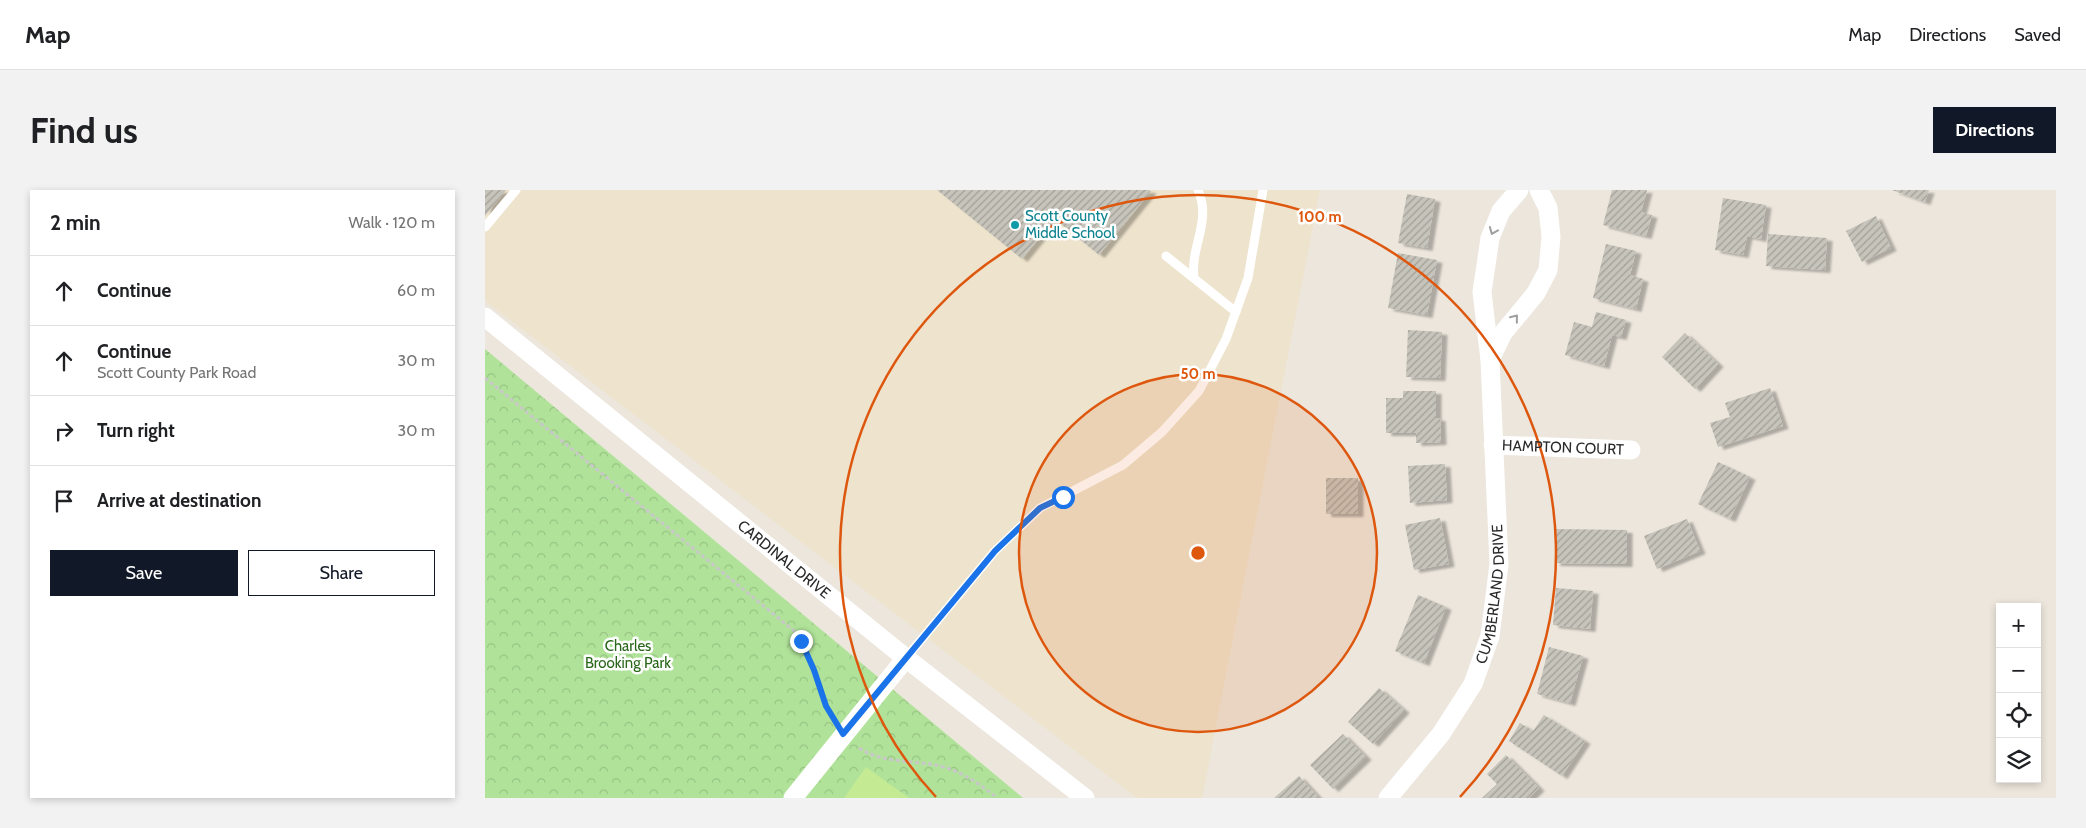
<!DOCTYPE html>
<html lang="en">
<head>
<meta charset="utf-8">
<style>
  :root { --surface:#fff; --page:#f2f2f2; --text:#202124; --muted:#757577; --line:#e0e0e0; --accent:#111827 }
  body { margin:0; font-family:Cabin,sans-serif; background:var(--page); color:var(--text) }
  .controls { position:absolute; right:15px; bottom:15px; display:grid; overflow:hidden; border-radius:0px; box-shadow:0 2px 8px #0003 }
  .controls button { width:45px; height:45px; display:grid; place-items:center; padding:0; border:0; border-bottom:1px solid var(--line); background:var(--surface); color:var(--text); font:25px sans-serif }
  .stop { position:absolute; width:15px; height:15px; margin:-11px; border:4px solid #1a73e8; border-radius:50%; background:#fff }
  .stop.end { background:#1a73e8; border-color:#fff; box-shadow:0 1px 5px #0008 }
  .list { margin:0; padding:0; list-style:none }
  h2 { display:flex; justify-content:space-between; align-items:center; height:65px; margin:0; padding:0 20px; font-size:21px }
  h2 small { font-size:16px; font-weight:400; color:var(--muted) }
  .list li { display:grid; grid-template-columns:32px 1fr auto; gap:15px; align-items:center; box-sizing:border-box; height:70px; padding:0 20px; border-top:1px solid var(--line) }
  .list b { display:block; font-size:19px; white-space:nowrap }
  .list p { margin:0; font-size:16px; white-space:nowrap; color:var(--muted) }
  .list em { font-size:16px; font-style:normal; color:var(--muted) }
  .actions { display:flex; gap:10px; padding:15px 20px }
  .actions a { flex:1; padding:11px 0; border:1px solid var(--accent); border-radius:0px; text-align:center; font-size:18px; color:var(--accent) }
  .actions .main { background:var(--accent); color:#fff }
  .icon { flex:none; width:28px; height:28px; fill:none; stroke:currentColor; stroke-width:2; stroke-linecap:round; stroke-linejoin:round }
  .map { position:relative; flex:none; width:1571px; height:608px; overflow:hidden; border-radius:0px }
  header { display:flex; align-items:center; gap:30px; box-sizing:border-box; height:70px; padding:0 25px; background:var(--surface); border-bottom:1px solid var(--line) }
  header strong { font-size:24px }
  nav { display:flex; gap:28px; margin-inline-start:auto; font-size:18px }
  .intro { display:flex; align-items:center; justify-content:space-between; box-sizing:border-box; height:120px; padding:0 30px }
  h1 { margin:0; font-size:35px }
  .button { padding:12px 22px; border-radius:0px; background:var(--accent); color:#fff; font-size:18px; font-weight:700 }
  main { display:flex; gap:30px; padding:0 30px }
  aside { flex:1; background:var(--surface); border-radius:0px; box-shadow:0 2px 8px #0003 }
  .map>svg:first-child { display:block }
  .education { fill:#eee3cc }
  .forest { fill:url(#forest-crowns) }
  .pitch { fill:#c4ea94 }
  .building { fill:url(#building-hatch); filter:url(#shadow) }
  .lines { fill:none; stroke-linecap:round; stroke-linejoin:round }
  .path { stroke:#c8c8c8; stroke-width:3; stroke-dasharray:4 2.5; stroke-linecap:butt }
  .lane { stroke:#fff; stroke-width:9 }
  .street { stroke:#fff; stroke-width:19 }
  .oneway { stroke:#9f9f9f }
  .route { stroke:#1a73e8; stroke-width:6 }
  .ring { fill:none; stroke:#de570e; stroke-width:2.5 }
  .culture-dot { fill:#0f9aa8; stroke:#fff; stroke-width:2 }
  .labels { text-anchor:middle; dominant-baseline:central; stroke-width:5; stroke-linejoin:round; paint-order:stroke }
  .culture-label { font-size:15px; fill:#0d838f; stroke:#fff; text-anchor:start }
  .street-label { font-size:15px; fill:#2a2a2a; stroke:#fff }
  .park-label { font-size:15px; fill:#29671a; stroke:#fff }
  .centre { fill:#de570e; stroke:#fff; stroke-width:2.5 }
  .ring-label { font-size:15px; text-anchor:middle; font-weight:bold; fill:#de570e; stroke:#fff; stroke-width:5; stroke-linejoin:round; paint-order:stroke }
</style>
</head>
<body>
<header>
<strong>Map</strong>
<nav><a>Map</a><a>Directions</a><a>Saved</a></nav>
</header>
<div class="intro"><h1>Find us</h1><a class="button">Directions</a></div>
<main>
<aside>
<h2>2 min<small>Walk · 120 m</small></h2>
<ul class="list">
<li><svg class="icon" aria-label="ahead" viewBox="0 0 24 24"><path d="M12 20V5M6 11l6-6 6 6"/></svg><div><b>Continue</b></div><em>60 m</em></li>
<li><svg class="icon" aria-label="ahead" viewBox="0 0 24 24"><path d="M12 20V5M6 11l6-6 6 6"/></svg><div><b>Continue</b><p>Scott County Park Road</p></div><em>30 m</em></li>
<li><svg class="icon" aria-label="right" viewBox="0 0 24 24"><path d="M7 20v-9h11M14 6l5 5-5 5"/></svg><div><b>Turn right</b></div><em>30 m</em></li>
<li><svg class="icon" aria-label="arrive" viewBox="0 0 24 24"><path d="M6 21V4h12l-3 4 3 4H6"/></svg><div><b>Arrive at destination</b></div></li>
</ul>
<div class="actions"><a class="main">Save</a><a>Share</a></div>
</aside>
<div class="map">
<svg width="1571" height="608" viewBox="0 0 1571 608">
  <defs>
    <pattern id="forest-crowns" width="20" height="18" patternUnits="userSpaceOnUse" patternTransform="scale(1.25)"><rect width="20" height="18" fill="#b0e399"/><path d="M2 6a3 3 0 1 1 6 0M12 15a3 3 0 1 1 6 0" fill="none" stroke="#98c384"/></pattern>
    <pattern id="building-hatch" width="6" height="6" patternUnits="userSpaceOnUse" patternTransform="scale(1.25)"><rect width="6" height="6" fill="#c7c4bb"/><path d="M-1 1l2-2M0 6l6-6M5 7l2-2" fill="none" stroke="#a29f98"/></pattern>
    <filter id="shadow"><feDropShadow dx="5.5" dy="3" stdDeviation="1" flood-color="#0004"/></filter>
  </defs>
  <rect width="100%" height="100%" fill="#ece6dc"/>
  <polygon class="education" points="0,0 835,0 717,608 652,608 0,111"/>
  <polygon class="forest" points="0,159 538,608 0,608"/>
  <polygon class="pitch" points="381,577 424,608 359,608"/>
  <g class="building">
    <polygon points="0,0 21,0 0,26"/>
    <polygon points="452,0 664,0 666,1 614,65 570,29 537,69"/>
    <polygon points="1127,0 1162,0 1156,22 1167,25 1161,46 1118,35"/>
    <polygon points="1407,0 1444,0 1440,12"/>
    <polygon points="922,4 950,9 942,58 913,53"/>
    <polygon points="1238,8 1281,15 1276,49 1262,46 1258,65 1230,60"/>
    <polygon points="1391,26 1406,58 1377,72 1361,41"/>
    <polygon points="1283,44 1342,48 1340,80 1281,76"/>
    <polygon points="1121,54 1151,61 1145,85 1158,89 1151,119 1108,108"/>
    <polygon points="913,63 952,70 942,125 903,118"/>
    <polygon points="1111,122 1141,130 1136,147 1127,145 1119,176 1080,165 1089,132 1107,137"/>
    <polygon points="923,140 957,142 955,188 921,187"/>
    <polygon points="1200,143 1233,174 1210,199 1177,167"/>
    <polygon points="1285,198 1298,236 1233,257 1225,233 1245,227 1240,213"/>
    <polygon points="918,201 951,201 951,228 955,228 956,252 931,253 931,243 901,243 901,208 918,208"/>
    <polygon points="1233,272 1265,287 1245,329 1213,314"/>
    <polygon points="960,274 962,310 925,313 923,276"/>
    <rect x="841" y="288" width="32" height="36"/>
    <polygon points="955,328 964,374 929,380 920,335"/>
    <polygon points="1202,329 1215,361 1172,379 1159,346"/>
    <polygon points="1070,339 1142,340 1142,374 1070,373"/>
    <polygon points="1071,398 1108,401 1105,439 1068,435"/>
    <polygon points="933,405 961,417 939,473 910,461"/>
    <polygon points="1064,457 1098,466 1085,513 1052,504"/>
    <polygon points="894,498 919,520 888,554 863,532"/>
    <polygon points="1059,525 1100,551 1077,586 1024,551 1035,533 1048,541"/>
    <polygon points="858,544 881,567 848,599 825,575"/>
    <polygon points="1021,565 1054,598 1044,608 997,608 1012,594 1002,584"/>
    <polygon points="814,586 834,608 789,608"/>
  </g>
  <g class="lines">
    <g class="path">
      <path d="M0,188L308,440C329,466 331,499 348,527"/>
      <path d="M374,558C397,573 424,570 450,575C473,579 494,593 512,608"/>
    </g>
    <g class="lane">
      <polyline points="0,37 31,0"/>
      <polyline points="681,66 751,122"/>
      <path d="M709,88C705,56 727,32 713,0"/>
      <polyline points="421,468 510,361 555,318 638,275 677,242 714,201 741,149 763,88 778,0"/>
    </g>
    <g class="street">
      <path id="s1" d="M0,127L417,465L600,608"/>
      <polyline points="1005,170 1018,143 1051,103 1063,80 1066,47 1063,18 1054,0"/>
      <path id="s2" d="M1008,255L1146,260"/>
      <polyline points="308,608 421,468"/>
      <path id="s3" d="M903,608L956,544L988,494L1005,446L1014,374L1005,170L997,102L1005,48L1016,21L1034,0"/>
    </g>
  </g>
  <defs><path id="oneway-chevron" d="M-2-3.5L2.5 0L-2 3.5" fill="none" stroke-width="1.6" stroke-linecap="round" stroke-linejoin="round" transform="scale(1.25)"/></defs>
  <g class="oneway">
    <use href="#oneway-chevron" transform="translate(1008 41) rotate(112)"/>
    <use href="#oneway-chevron" transform="translate(1030 128) rotate(-51)"/>
  </g>
  <g class="lines">
    <polyline class="route" points="316,451 329,480 341,516 358,544 510,361 555,318 578,307"/>
  </g>
  <circle cx="713" cy="363" r="179" fill="#de570e" fill-opacity=".12"/>
  <g class="ring">
    <circle cx="713" cy="363" r="179"/>
    <path d="M451 607A358 358 0 1 1 975 607"/>
  </g>
  <circle class="culture-dot" cx="530" cy="35" r="5"/>
  <g class="labels">
    <g class="culture-label">
      <text x="540" y="26">Scott County<tspan x="540" dy="17">Middle School</tspan></text>
    </g>
    <g class="street-label">
      <text stroke="none"><textPath href="#s2" startOffset="70">HAMPTON COURT</textPath></text>
      <text stroke="none"><textPath href="#s1" startOffset="385">CARDINAL DRIVE</textPath></text>
      <text stroke="none"><textPath href="#s3" startOffset="235">CUMBERLAND DRIVE</textPath></text>
    </g>
    <g class="park-label">
      <text x="143" y="456">Charles<tspan x="143" dy="17">Brooking Park</tspan></text>
    </g>
  </g>
  <circle cx="713" cy="363" r="8" class="centre"/>
  <g class="ring-label">
    <text x="835" y="32">100 m</text>
    <text x="713" y="189">50 m</text>
  </g>
</svg>
<div class="controls">
<button>+</button>
<button>−</button>
<button><svg class="icon" aria-label="locate" viewBox="0 0 24 24"><circle cx="12" cy="12" r="6"/><path d="M12 2v4M12 18v4M2 12h4M18 12h4"/></svg></button>
<button><svg class="icon" aria-label="layers" viewBox="0 0 24 24"><path d="M12 4l9 5-9 5-9-5zM3 14l9 5 9-5"/></svg></button>
</div>
<div class="stop" style="left:578px;top:307px"></div>
<div class="stop end" style="left:316px;top:451px"></div>
</div>
</main>
</body>
</html>
